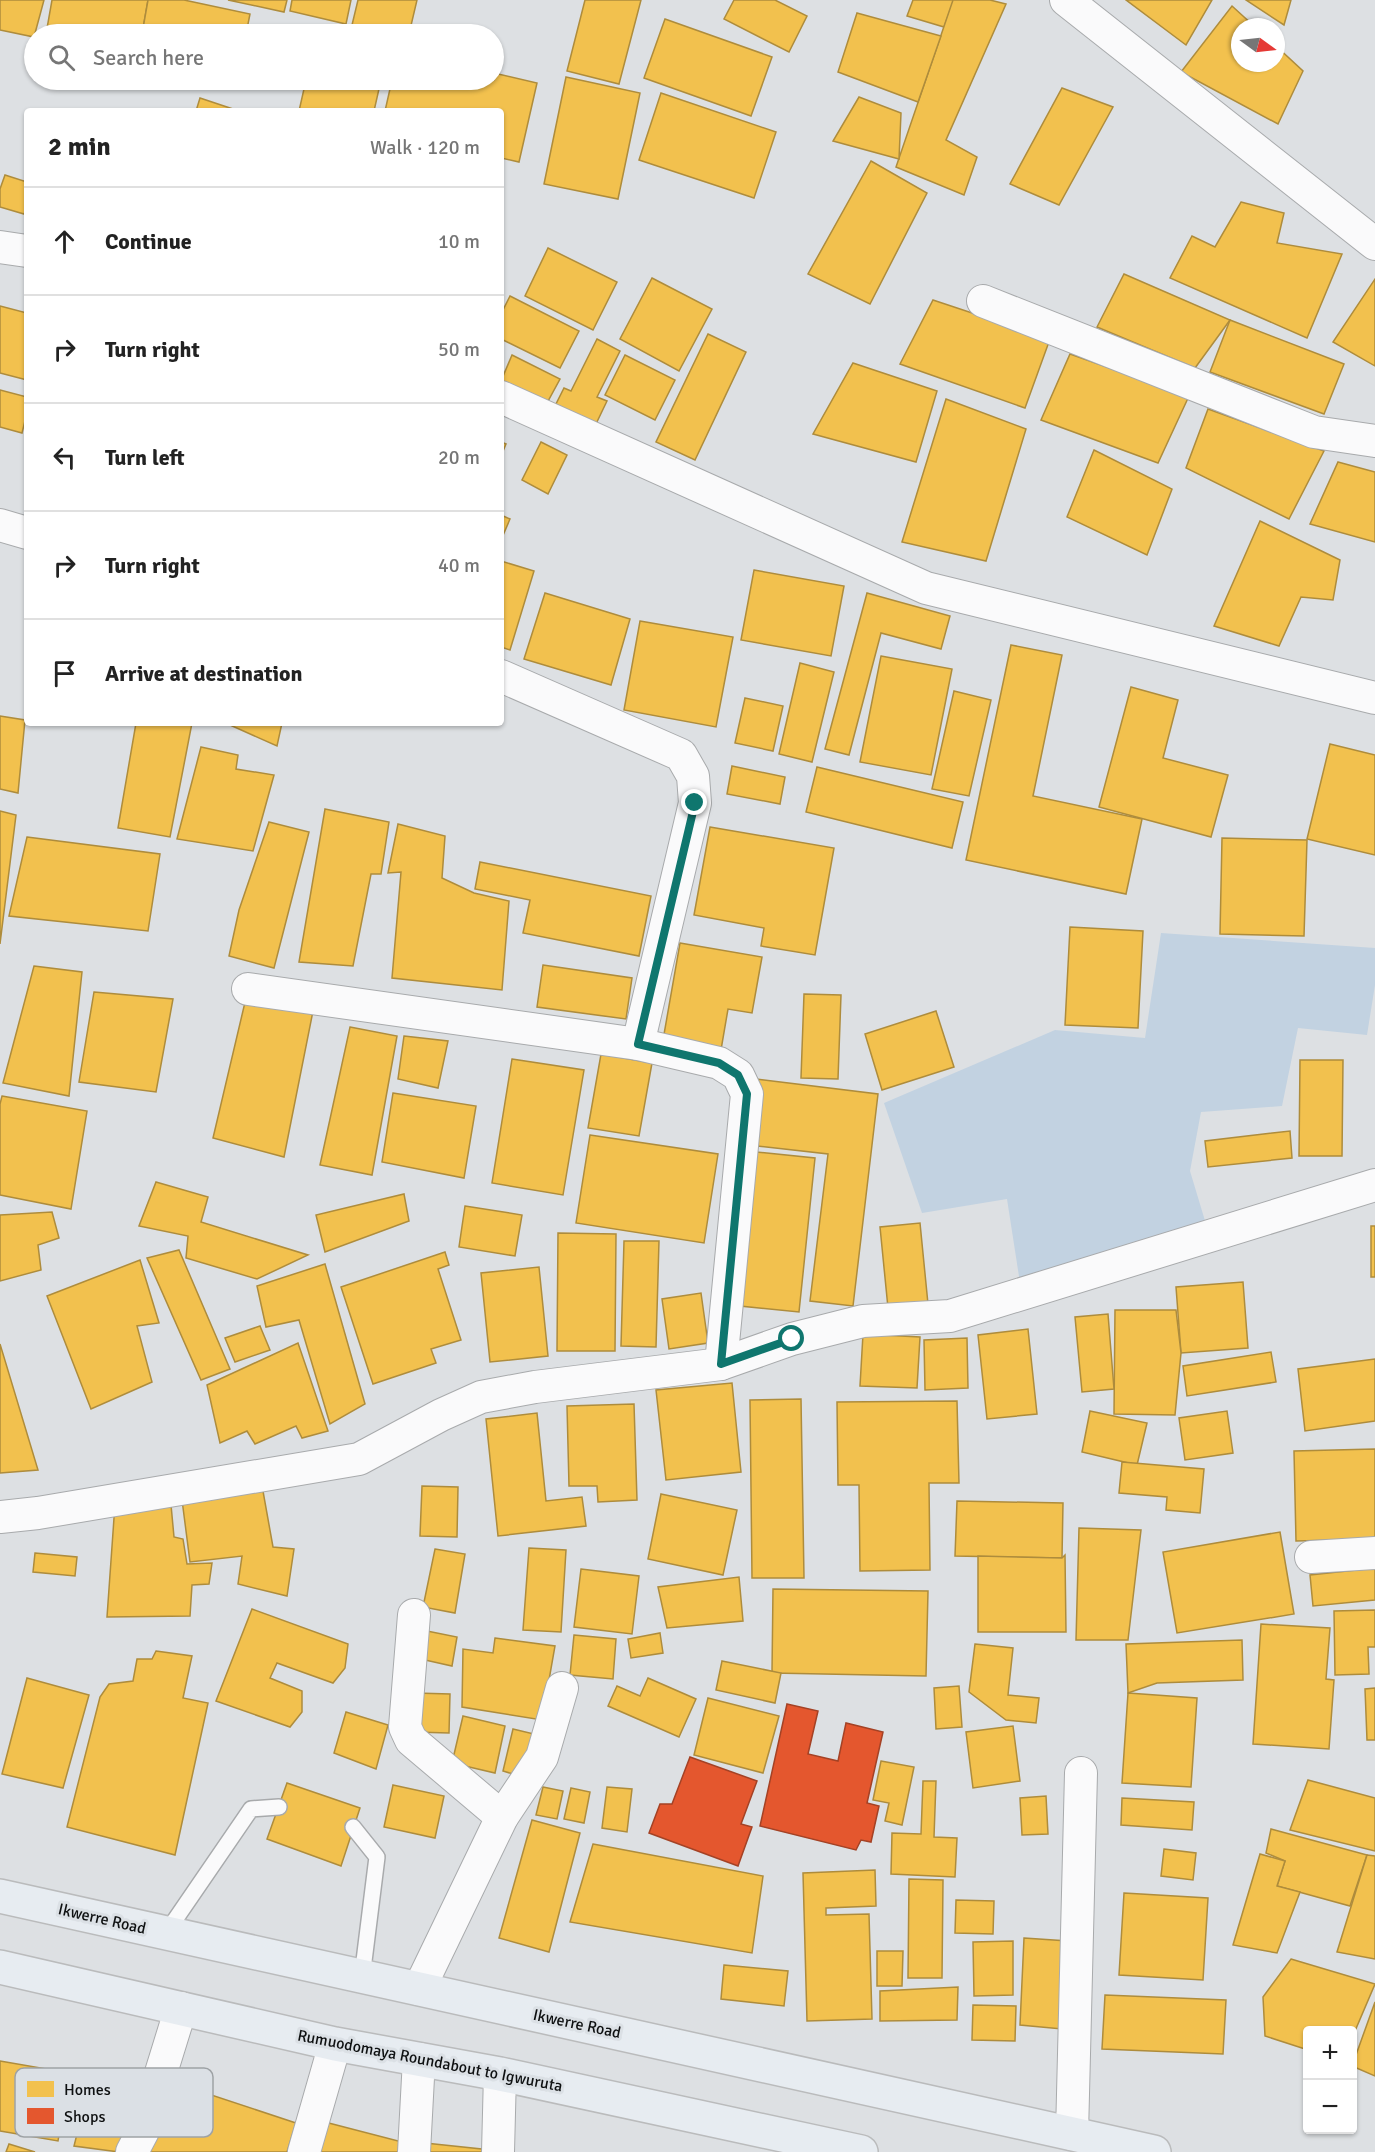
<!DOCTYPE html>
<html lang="en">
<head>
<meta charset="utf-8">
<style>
  :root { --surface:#fff; --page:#f2f2f2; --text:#222; --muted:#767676; --line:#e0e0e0 }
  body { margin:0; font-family:Signika,sans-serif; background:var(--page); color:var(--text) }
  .controls { position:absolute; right:18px; bottom:18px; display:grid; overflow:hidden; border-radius:6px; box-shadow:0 2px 4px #0004 }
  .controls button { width:54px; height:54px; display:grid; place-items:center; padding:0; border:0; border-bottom:2px solid var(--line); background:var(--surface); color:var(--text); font:30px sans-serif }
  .compass { position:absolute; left:1231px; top:18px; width:54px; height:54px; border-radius:50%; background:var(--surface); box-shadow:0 2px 4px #0004; rotate:105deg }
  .stop { position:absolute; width:18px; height:18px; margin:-14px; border:4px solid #0f766e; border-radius:50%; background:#fff }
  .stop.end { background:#0f766e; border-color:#fff; box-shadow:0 2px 6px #0008 }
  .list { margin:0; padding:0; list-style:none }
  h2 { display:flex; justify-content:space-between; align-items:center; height:78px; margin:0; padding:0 24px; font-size:26px }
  h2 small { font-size:20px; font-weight:400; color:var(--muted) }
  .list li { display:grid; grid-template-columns:39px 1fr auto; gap:18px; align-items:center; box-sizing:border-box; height:108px; padding:0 24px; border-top:2px solid var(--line) }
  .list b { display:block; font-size:22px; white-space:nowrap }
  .list em { font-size:20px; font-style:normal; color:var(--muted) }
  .icon { flex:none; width:33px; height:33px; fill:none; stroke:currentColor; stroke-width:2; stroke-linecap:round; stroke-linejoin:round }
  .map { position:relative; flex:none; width:1375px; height:2152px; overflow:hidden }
  .search { position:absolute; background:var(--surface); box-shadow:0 2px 4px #0004; left:24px; top:24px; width:480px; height:66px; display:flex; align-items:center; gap:15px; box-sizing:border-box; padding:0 21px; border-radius:33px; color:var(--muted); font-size:22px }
  .panel { position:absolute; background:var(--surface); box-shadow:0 2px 4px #0004; left:24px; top:108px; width:480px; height:618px; border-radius:6px }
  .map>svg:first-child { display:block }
  .green { fill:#c2d2e1 }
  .homes { fill:#f2c14e; stroke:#ae8c3c; stroke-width:1.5 }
  .shops { fill:#e4572e; stroke:#a44225; stroke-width:1.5 }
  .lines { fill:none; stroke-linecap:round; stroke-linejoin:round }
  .lane-casing { stroke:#a8aaac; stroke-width:18 }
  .street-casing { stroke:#a8aaac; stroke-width:34 }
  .primary-casing { stroke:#babbbc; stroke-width:36 }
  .lane { stroke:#fafafb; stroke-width:15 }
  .street { stroke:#fafafb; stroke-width:32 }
  .primary { stroke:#e7ecf1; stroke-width:33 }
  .route { stroke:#0f766e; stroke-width:8 }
  .labels { text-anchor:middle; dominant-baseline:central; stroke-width:6; stroke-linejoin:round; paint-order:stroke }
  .street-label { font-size:16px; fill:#0e1011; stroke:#dbe0e5 }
  .key { fill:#dbe0e5; stroke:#9ea2a5; stroke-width:1.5 }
  .key-label { font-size:16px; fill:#0e1011 }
</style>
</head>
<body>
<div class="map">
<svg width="1375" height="2152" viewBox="0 0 1375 2152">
  <rect width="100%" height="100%" fill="#dde0e3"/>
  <polygon class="green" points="1161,933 1375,948 1375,985 1367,1035 1298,1028 1282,1106 1201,1112 1190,1171 1212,1244 1020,1283 1007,1199 922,1213 884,1103 1055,1030 1145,1038"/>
  <g class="homes">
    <polygon points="0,0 44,0 34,37 0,30"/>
    <polygon points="52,0 148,0 142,34 46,34"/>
    <polygon points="148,0 184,0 250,14 246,34 142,34"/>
    <polygon points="228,0 287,0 284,12"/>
    <polygon points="292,0 351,0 346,24 290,11"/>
    <polygon points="358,0 417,0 409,34 389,34 352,25"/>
    <polygon points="585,0 641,0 619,84 567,71"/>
    <polygon points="734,0 775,0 807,16 789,52 724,19"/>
    <polygon points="913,0 954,0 944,27 907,16"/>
    <polygon points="953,0 990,0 1006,4 946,140 977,157 964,195 896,167"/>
    <polygon points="1126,0 1212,0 1186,45"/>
    <polygon points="1246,0 1291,0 1284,25"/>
    <polygon points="1232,6 1255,27 1240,27 1240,63 1276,63 1276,46 1303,71 1278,124 1181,72"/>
    <polygon points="857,13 941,36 918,102 838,72"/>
    <polygon points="665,19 772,57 751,116 644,78"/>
    <polygon points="317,26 355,34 315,34"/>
    <polygon points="494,73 537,83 519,162 501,158 501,111 385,111 392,80 494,80"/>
    <polygon points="566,77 640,93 618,199 544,184"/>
    <polygon points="186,80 238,80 236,87"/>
    <polygon points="306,80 381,80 374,111 299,111"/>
    <polygon points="1062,88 1113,107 1059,205 1010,184"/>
    <polygon points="661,93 776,132 754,198 639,160"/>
    <polygon points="859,97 901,113 899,159 833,141"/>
    <polygon points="200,98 239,111 196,111"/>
    <polygon points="871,161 927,193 870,304 808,274"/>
    <polygon points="5,175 27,182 27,207 24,214 0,207 0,189"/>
    <polygon points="1241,202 1284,213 1277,243 1342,254 1307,338 1170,278 1192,236 1215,247"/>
    <polygon points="548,248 617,282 593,330 525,296"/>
    <polygon points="1124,274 1230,320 1195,368 1097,327"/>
    <polygon points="652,278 712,309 679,371 620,339"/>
    <polygon points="1375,279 1375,366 1333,342"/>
    <polygon points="510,296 579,331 560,368 501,339 501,314"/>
    <polygon points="933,300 1050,339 1025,408 900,364"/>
    <polygon points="0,306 27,313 27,380 0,373"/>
    <polygon points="1230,320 1344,364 1324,414 1210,372"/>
    <polygon points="708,334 746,352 695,460 656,442"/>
    <polygon points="597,339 620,351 597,397 607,401 595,426 555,406 564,388 571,391"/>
    <polygon points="1070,354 1189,396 1158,463 1041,420"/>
    <polygon points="512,355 560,379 547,403 501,381"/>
    <polygon points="625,355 675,380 655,420 605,395"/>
    <polygon points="853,363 937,391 916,462 813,434"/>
    <polygon points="0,390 27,397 27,413 22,433 0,427"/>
    <polygon points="946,399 1026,429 986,561 902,542"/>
    <polygon points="1208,409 1324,451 1289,519 1186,468"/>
    <polygon points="501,442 506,444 501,456"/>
    <polygon points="541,442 567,455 548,494 522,480"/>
    <polygon points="1094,450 1172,489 1147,555 1067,517"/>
    <polygon points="1338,462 1375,472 1375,542 1310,524"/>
    <polygon points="501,515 510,519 501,540"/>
    <polygon points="1260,521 1340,560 1333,600 1301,597 1279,646 1214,626"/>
    <polygon points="501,561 534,571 510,650 501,647"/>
    <polygon points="754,570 844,586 831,656 741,640"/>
    <polygon points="545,593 630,619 611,685 524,659"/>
    <polygon points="867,593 950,616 941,649 881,633 849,755 825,749"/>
    <polygon points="640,621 733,637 716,727 624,710"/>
    <polygon points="1011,645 1062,655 1033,796 1142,819 1126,894 966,860"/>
    <polygon points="881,656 952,669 931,775 860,762"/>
    <polygon points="800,663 834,672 812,762 779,754"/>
    <polygon points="1131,687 1178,700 1163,758 1228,775 1211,837 1099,807"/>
    <polygon points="954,691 991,700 969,796 932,789"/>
    <polygon points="745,698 783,706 773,751 735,743"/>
    <polygon points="0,716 25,720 18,793 0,789"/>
    <polygon points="136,723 192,723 170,837 118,828"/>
    <polygon points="230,723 282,723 277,746 230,725"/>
    <polygon points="1330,744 1375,755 1375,855 1307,839"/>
    <polygon points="201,747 238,755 236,769 274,775 253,851 177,839"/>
    <polygon points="732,766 785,777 780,804 727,794"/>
    <polygon points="817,767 963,802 952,848 806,812"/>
    <polygon points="325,809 389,822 381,874 371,874 353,966 299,962"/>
    <polygon points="0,811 16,815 0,944"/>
    <polygon points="269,822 309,832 274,968 229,956 239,910"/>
    <polygon points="398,824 445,836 442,878 474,893 509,901 502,990 392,978 401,872 388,873"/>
    <polygon points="710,827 834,848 815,955 761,946 764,928 694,915"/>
    <polygon points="27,837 160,854 148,931 9,916"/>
    <polygon points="1222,838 1307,840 1304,936 1220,934"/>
    <polygon points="480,862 651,896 639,956 523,933 530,900 475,889"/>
    <polygon points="1070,927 1143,931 1138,1028 1065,1025"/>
    <polygon points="680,943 762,957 752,1013 728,1009 721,1050 663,1040"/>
    <polygon points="543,965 632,978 626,1019 537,1007"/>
    <polygon points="34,966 82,972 69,1096 3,1083"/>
    <polygon points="94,992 173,999 156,1092 79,1082"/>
    <polygon points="804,994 841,995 838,1079 801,1078"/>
    <polygon points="246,998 314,1006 284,1157 213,1138"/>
    <polygon points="936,1011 954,1067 882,1090 865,1034"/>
    <polygon points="350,1027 397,1036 372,1175 320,1165"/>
    <polygon points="404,1036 448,1041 438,1088 398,1079"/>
    <polygon points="601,1054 652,1063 639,1136 588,1128"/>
    <polygon points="512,1059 584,1070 563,1195 492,1183"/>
    <polygon points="1300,1060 1343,1060 1342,1156 1299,1156"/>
    <polygon points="756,1079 878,1094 853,1306 810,1301 828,1154 748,1145"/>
    <polygon points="393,1093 476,1106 464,1178 382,1162"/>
    <polygon points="2,1096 87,1111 71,1209 0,1195 0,1104"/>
    <polygon points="1290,1131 1292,1158 1208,1167 1205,1141"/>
    <polygon points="590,1135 718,1154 704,1243 576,1223"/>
    <polygon points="756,1152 815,1158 799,1312 740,1306"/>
    <polygon points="156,1182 208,1197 201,1222 308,1255 257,1279 186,1258 188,1236 139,1226"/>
    <polygon points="404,1194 409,1221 325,1252 316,1215"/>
    <polygon points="465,1206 522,1215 515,1256 459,1247"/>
    <polygon points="52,1212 59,1238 38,1245 41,1270 0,1281 0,1215"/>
    <polygon points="920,1223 928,1304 888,1308 880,1227"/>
    <rect x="1371" y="1226" width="4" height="51"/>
    <polygon points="558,1233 616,1234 615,1351 557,1351"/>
    <polygon points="624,1241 659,1241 656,1347 621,1346"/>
    <polygon points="179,1250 230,1369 201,1380 147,1258"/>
    <polygon points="445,1252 449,1265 438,1269 461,1340 431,1349 436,1363 373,1384 341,1287"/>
    <polygon points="140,1260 159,1323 137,1326 152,1382 91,1409 47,1296"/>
    <polygon points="325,1264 365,1404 330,1424 299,1320 266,1327 257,1286"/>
    <polygon points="539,1267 548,1356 490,1362 481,1273"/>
    <polygon points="1243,1282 1248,1348 1181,1353 1176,1287"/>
    <polygon points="701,1293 708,1343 669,1349 662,1299"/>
    <polygon points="1115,1310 1176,1310 1181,1353 1175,1415 1114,1414"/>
    <polygon points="1108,1314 1114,1389 1082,1392 1075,1317"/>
    <polygon points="260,1326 270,1350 235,1362 225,1338"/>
    <polygon points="1028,1329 1037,1414 987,1419 978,1335"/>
    <polygon points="863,1334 920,1337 917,1388 860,1386"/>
    <polygon points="967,1338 968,1388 925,1390 924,1340"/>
    <polygon points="298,1343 328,1431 302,1438 296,1426 255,1444 247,1431 220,1443 207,1385"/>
    <polygon points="0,1344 38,1470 0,1473"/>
    <polygon points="1271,1352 1276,1382 1187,1396 1183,1366"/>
    <polygon points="1375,1359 1375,1421 1305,1431 1298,1369"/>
    <polygon points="732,1383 741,1472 666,1480 656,1390"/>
    <polygon points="801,1399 804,1578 752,1578 750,1400"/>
    <polygon points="957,1401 959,1483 929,1483 930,1570 860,1571 859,1485 838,1485 837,1402"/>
    <polygon points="634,1404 637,1500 598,1502 597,1486 569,1486 567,1406"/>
    <polygon points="1090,1411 1147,1423 1137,1465 1082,1452"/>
    <polygon points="1227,1411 1233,1453 1185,1460 1179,1418"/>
    <polygon points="537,1413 546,1501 582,1497 586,1526 498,1536 486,1419"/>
    <polygon points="1375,1449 1375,1539 1296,1541 1294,1451"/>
    <polygon points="1122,1462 1204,1469 1200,1513 1166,1510 1167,1497 1119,1493"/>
    <polygon points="261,1480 273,1547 294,1549 287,1596 238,1584 242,1556 190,1562 181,1492"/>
    <polygon points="422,1486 458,1487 457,1537 420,1536"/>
    <polygon points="170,1494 174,1537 183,1539 187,1564 212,1563 209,1584 192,1585 190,1616 107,1617 115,1504"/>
    <polygon points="661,1494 737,1510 723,1575 648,1559"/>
    <polygon points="957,1501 1063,1503 1062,1558 955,1556"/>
    <polygon points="1079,1528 1141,1530 1128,1640 1076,1640"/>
    <polygon points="1280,1532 1294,1614 1177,1633 1163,1552"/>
    <polygon points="529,1548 566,1550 561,1632 523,1630"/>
    <polygon points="435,1549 465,1554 455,1613 423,1607"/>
    <polygon points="35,1553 77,1557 75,1576 33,1572"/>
    <polygon points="1065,1555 1066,1632 978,1632 978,1556 1062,1558"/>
    <polygon points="1375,1568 1375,1600 1313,1606 1310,1575"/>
    <polygon points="581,1569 639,1576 632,1634 574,1627"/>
    <polygon points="739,1577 743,1621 667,1628 658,1587"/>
    <polygon points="773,1589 928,1591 926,1676 772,1673"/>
    <polygon points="252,1609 348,1644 345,1668 333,1683 277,1663 270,1678 302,1691 302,1712 290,1727 216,1701"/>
    <polygon points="1375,1610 1375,1647 1368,1647 1369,1674 1335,1675 1334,1611"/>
    <polygon points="1261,1624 1330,1628 1326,1679 1334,1680 1329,1749 1253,1744"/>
    <polygon points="422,1630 457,1637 452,1666 416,1658"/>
    <polygon points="660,1633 663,1653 631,1658 628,1639"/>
    <polygon points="574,1635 616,1639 613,1679 570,1675"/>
    <polygon points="495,1638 555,1646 542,1720 462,1707 463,1649 493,1653"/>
    <polygon points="1242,1640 1243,1680 1157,1683 1128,1693 1126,1644"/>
    <polygon points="975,1644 1013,1648 1008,1695 1039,1698 1036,1723 1006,1720 969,1692"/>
    <polygon points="156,1651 192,1656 183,1698 208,1703 175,1855 67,1827 100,1697 109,1684 133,1681 137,1659 152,1659"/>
    <polygon points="722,1661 781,1673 775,1703 716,1690"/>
    <polygon points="27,1678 89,1695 63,1788 2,1774"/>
    <polygon points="648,1678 696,1699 679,1737 608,1706 617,1686 640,1696"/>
    <polygon points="959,1686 962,1727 936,1729 934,1688"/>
    <polygon points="1375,1688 1375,1740 1367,1740 1365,1689"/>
    <polygon points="415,1693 450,1694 449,1733 414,1732"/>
    <polygon points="1128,1693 1197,1698 1191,1787 1122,1783"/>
    <polygon points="708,1698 779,1716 763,1773 694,1755"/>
    <polygon points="346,1712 388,1725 376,1769 334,1753"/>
    <polygon points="463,1716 505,1726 495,1773 452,1763"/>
    <polygon points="1013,1726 1020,1781 973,1788 966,1732"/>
    <polygon points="513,1729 534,1734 523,1777 503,1771"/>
    <polygon points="881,1761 914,1767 902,1825 885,1821 889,1803 873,1800"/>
    <polygon points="1308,1780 1375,1798 1375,1851 1290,1830"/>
    <polygon points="923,1781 936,1781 934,1837 957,1838 955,1877 891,1874 892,1833 921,1834"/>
    <polygon points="287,1783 360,1808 341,1866 267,1839"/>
    <polygon points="393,1785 444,1796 435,1838 384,1827"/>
    <polygon points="543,1787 563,1791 557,1819 536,1815"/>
    <polygon points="607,1787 632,1789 627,1832 602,1828"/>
    <polygon points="571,1788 590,1792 584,1823 564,1819"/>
    <polygon points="1046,1796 1048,1834 1022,1835 1020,1798"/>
    <polygon points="1122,1798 1194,1802 1192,1830 1121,1825"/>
    <polygon points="532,1820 580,1833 549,1952 499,1938"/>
    <polygon points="1271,1829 1367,1855 1350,1906 1277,1886 1285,1861 1266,1853"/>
    <polygon points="593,1844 763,1876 752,1953 570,1922"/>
    <polygon points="1164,1849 1196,1853 1193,1880 1161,1876"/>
    <polygon points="1260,1854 1285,1861 1277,1886 1300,1892 1277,1953 1233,1945"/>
    <polygon points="1367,1855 1375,1856 1375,1959 1337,1952"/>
    <polygon points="875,1870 876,1906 826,1908 826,1915 869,1914 872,2019 807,2021 803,1873"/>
    <polygon points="909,1879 943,1880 942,1978 908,1978"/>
    <polygon points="1124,1893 1208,1898 1203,1980 1119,1975"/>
    <polygon points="956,1900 994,1901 993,1934 955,1933"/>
    <polygon points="1024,1938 1068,1941 1062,2029 1020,2025"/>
    <polygon points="1013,1941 1013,1995 974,1996 973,1942"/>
    <polygon points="877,1951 903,1951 902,1986 877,1986"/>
    <polygon points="1291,1959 1375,1984 1352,2038 1352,2030 1308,2030 1308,2050 1265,2036 1263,1997"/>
    <polygon points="724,1965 788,1971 784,2006 721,1999"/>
    <polygon points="958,1987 957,2020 880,2021 880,1991"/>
    <polygon points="1105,1995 1226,2000 1223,2054 1102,2049"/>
    <polygon points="1375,2002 1375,2076 1352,2066"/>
    <polygon points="973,2005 1016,2006 1015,2041 972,2040"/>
    <polygon points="0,2061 70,2073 58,2141 0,2131"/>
    <polygon points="93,2070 137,2076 119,2152 74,2146"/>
    <polygon points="169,2081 296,2123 287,2152 146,2152"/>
    <polygon points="321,2121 406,2143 404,2152 313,2152"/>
    <polygon points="425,2143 491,2150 491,2152 424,2152"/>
    <polygon points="9,2144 35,2152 6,2152"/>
  </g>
  <g class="shops">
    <polygon points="787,1704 818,1711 808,1754 838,1761 846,1723 883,1732 867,1803 879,1806 871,1842 861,1840 856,1850 760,1826"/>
    <polygon points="690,1757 757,1781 741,1824 752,1827 738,1866 649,1833 660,1804 672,1804"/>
  </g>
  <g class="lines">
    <g class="lane-casing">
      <g id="lane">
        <polyline points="353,1827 377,1857 362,1977"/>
        <polyline points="166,1933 251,1809 279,1807"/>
      </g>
    </g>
    <g class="street-casing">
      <g id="street">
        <polyline points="1066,0 1375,244"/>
        <polyline points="0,247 27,251"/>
        <polyline points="983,301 1314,432 1375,441"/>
        <polyline points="501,397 926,588 1375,698"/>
        <polyline points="0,525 27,533"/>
        <polyline points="501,676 681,755 693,776 695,803 638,1044"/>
        <polyline points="248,989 638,1044 719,1063 738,1075 747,1094 721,1364"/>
        <polyline points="0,1517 38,1513 359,1459 441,1415 481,1397 535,1387 721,1364 792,1339 863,1321 950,1316 1375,1185"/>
        <polyline points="1311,1557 1375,1553"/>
        <polyline points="414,1615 405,1727 411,1740 502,1817"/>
        <polyline points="419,1989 502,1817 542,1757 562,1688"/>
        <polyline points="1072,2134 1081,1773"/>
        <polyline points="132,2152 143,2131 181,2008"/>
        <polyline points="304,2152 335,2044"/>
        <polyline points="414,2152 419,2059"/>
        <polyline points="498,2152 500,2074"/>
      </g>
    </g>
    <g class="primary-casing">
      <g id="primary">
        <polyline points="0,1896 1154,2152"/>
        <polyline points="0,1967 335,2044 500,2074 861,2152"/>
      </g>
    </g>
    <use href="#lane" class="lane"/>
    <use href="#street" class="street"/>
    <use href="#primary" class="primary"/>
  </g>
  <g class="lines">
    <polyline class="route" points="695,803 638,1044 719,1063 738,1075 747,1094 721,1364 792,1339"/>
  </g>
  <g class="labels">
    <g class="street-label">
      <text transform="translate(102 1919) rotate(13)">Ikwerre Road</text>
      <text transform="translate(577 2024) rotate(12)">Ikwerre Road</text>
      <text transform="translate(430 2061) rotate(11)">Rumuodomaya Roundabout to Igwuruta</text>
    </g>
  </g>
  <rect x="15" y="2068" width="198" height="69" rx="9" class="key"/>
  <rect x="27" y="2081" width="27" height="16" fill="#f2c14e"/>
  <rect x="27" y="2108" width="27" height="16" fill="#e4572e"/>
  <g class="key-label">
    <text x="64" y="2095">Homes</text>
    <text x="64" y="2122">Shops</text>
  </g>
</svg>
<div class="controls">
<button>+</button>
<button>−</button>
</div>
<svg class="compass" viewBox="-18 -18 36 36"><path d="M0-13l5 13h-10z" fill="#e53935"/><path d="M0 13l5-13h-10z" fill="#767676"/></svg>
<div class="stop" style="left:792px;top:1339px"></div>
<div class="stop end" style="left:695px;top:803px"></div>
<div class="search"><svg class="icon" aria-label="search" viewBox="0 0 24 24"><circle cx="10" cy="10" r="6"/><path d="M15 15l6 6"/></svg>Search here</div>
<section class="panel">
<h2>2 min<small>Walk · 120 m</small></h2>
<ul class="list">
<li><svg class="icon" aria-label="ahead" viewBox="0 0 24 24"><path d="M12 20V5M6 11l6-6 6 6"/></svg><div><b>Continue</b></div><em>10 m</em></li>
<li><svg class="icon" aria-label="right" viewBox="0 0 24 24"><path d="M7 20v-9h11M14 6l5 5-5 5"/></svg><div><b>Turn right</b></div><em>50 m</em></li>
<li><svg class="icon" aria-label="left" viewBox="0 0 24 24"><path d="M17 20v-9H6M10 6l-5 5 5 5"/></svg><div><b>Turn left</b></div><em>20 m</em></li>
<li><svg class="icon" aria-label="right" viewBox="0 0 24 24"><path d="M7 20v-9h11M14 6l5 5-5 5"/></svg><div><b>Turn right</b></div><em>40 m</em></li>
<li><svg class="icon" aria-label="arrive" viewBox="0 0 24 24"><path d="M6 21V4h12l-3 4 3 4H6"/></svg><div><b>Arrive at destination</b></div></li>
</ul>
</section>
</div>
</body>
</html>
